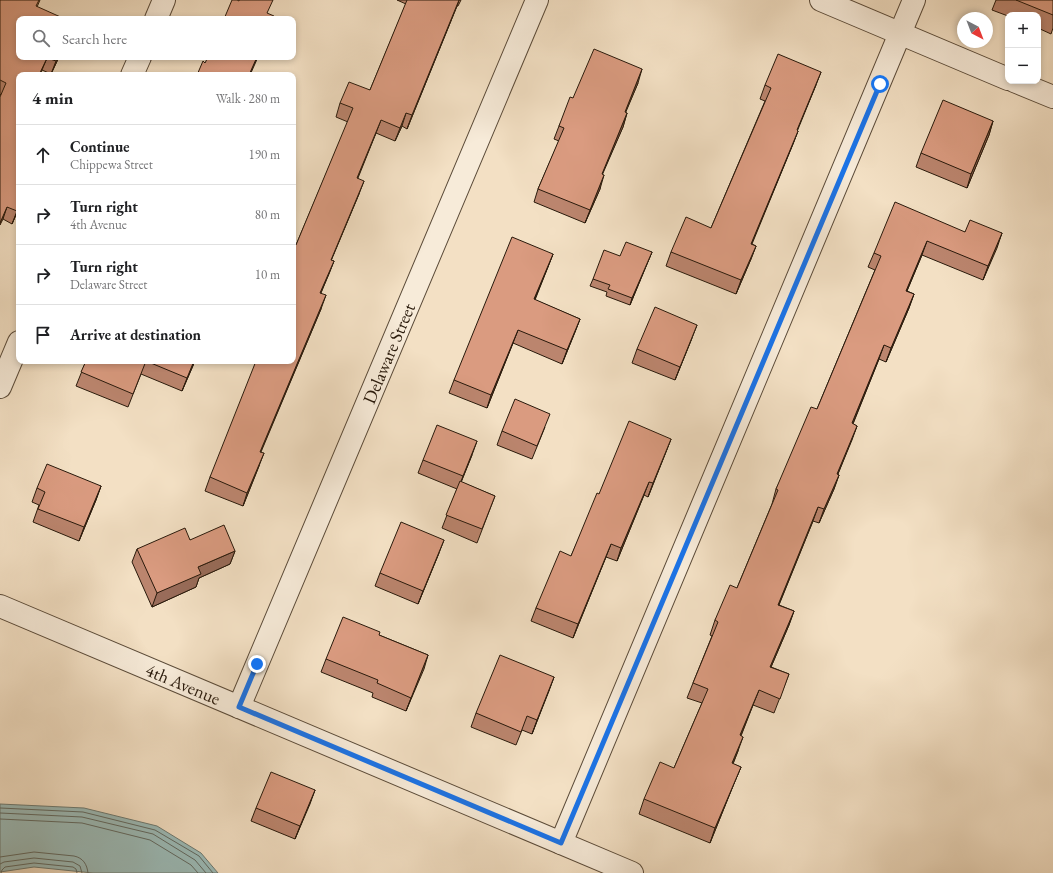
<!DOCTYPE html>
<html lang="en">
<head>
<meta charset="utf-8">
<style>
  :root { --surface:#fff; --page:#f2f2f2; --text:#202124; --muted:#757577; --line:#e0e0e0 }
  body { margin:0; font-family:"EB Garamond",serif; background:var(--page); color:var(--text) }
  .controls { position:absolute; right:12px; top:12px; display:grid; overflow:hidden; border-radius:8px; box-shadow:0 2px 6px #0003 }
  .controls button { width:36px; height:36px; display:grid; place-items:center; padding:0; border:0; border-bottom:1px solid var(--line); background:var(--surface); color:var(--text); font:20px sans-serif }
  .compass { position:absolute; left:957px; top:12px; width:36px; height:36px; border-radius:50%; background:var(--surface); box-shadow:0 2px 6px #0003; rotate:138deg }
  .stop { position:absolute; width:12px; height:12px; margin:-9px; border:3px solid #1a73e8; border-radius:50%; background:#fff }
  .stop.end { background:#1a73e8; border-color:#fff; box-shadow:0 1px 4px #0008 }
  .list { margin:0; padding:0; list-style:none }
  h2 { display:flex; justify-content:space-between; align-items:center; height:52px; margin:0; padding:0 16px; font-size:17px }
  h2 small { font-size:13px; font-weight:400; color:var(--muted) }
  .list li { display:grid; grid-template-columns:26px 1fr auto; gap:12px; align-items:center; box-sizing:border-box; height:60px; padding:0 16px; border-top:1px solid var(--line) }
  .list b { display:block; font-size:15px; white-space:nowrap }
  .list p { margin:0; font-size:13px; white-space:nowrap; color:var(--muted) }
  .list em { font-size:13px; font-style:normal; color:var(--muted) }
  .icon { flex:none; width:22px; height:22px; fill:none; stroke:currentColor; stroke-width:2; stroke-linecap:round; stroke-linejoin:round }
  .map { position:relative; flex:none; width:1053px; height:873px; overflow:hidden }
  .search { position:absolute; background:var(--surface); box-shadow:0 2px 6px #0003; left:16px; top:16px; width:280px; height:44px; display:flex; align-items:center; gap:10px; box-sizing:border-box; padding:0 14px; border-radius:8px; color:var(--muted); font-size:15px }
  .panel { position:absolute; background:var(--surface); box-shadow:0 2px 6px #0003; left:16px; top:72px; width:280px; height:292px; border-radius:8px }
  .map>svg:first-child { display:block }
  .water { fill:#9cbcb9; stroke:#6e7b73 }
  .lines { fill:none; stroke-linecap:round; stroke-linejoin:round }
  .shore { stroke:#626a62; stroke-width:1 }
  .minor-casing { stroke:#5b4b39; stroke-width:24 }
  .minor { stroke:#f7ebd9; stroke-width:22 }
  .wall { fill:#bb856e; stroke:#28190b }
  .shaded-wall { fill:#996c5a; stroke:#28190b }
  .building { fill:#da9b80; stroke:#28190b }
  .route { stroke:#1a73e8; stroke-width:5 }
  .labels { text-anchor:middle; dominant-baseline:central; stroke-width:4; stroke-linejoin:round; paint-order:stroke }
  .street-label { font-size:18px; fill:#28190b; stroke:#f7ebd9 }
</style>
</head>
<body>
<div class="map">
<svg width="1053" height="873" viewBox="0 0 1053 873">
  <rect width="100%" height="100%" fill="#f3e0c4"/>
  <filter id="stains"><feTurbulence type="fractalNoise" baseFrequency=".005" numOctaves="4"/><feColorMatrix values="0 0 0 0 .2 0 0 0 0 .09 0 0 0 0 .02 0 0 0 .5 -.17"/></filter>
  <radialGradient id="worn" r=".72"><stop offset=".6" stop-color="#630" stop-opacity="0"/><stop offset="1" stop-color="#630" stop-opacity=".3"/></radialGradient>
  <polygon class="water" points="0,804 84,808 157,826 201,853 218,873 93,873 34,867 0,872"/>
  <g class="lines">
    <g class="shore">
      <polyline points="0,808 83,812 155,830 199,856 213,873"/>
      <polyline points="0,813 82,817 153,834 195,860 206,873"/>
      <polyline points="0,819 82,823 150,840 191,865 198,873"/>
      <path d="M0,857L34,852L74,856C83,858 87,864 88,873"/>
      <polyline points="0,864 4,862 34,858 73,862 80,866 82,873"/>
      <polyline points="1,873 2,870 5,867 34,863 73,867 76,869 77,873"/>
    </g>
    <g class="minor-casing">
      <g id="minor">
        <polyline points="821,0 1008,79"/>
        <polyline points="156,19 164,0"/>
        <polyline points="132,75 140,57"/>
        <polyline points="1014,81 1053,97"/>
        <polyline points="0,387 19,342"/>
        <path id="s1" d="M0,606L632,873"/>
        <path id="s2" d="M239,707L537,0"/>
        <polyline points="561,843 914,0"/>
      </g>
    </g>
    <use href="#minor" class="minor"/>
  </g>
  <g class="wall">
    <polygon points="0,0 40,0 37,7 59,57 51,74 42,70 19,75 19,208 12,224 3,219 1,95 0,94"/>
    <polygon points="397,0 461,0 458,6 457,6 407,129 402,126 395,141 376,133 358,178 359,194 331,260 334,261 321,293 321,309 261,452 259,466 243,506 205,491 210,477 293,361 296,245 348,122 336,117 340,103 370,90 406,4"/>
    <polygon points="996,0 1053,0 1053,28 1051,34 1038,28 1038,15 1008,15 1008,16 992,10"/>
    <polygon points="638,83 625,113 627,113 623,127 602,174 600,189 585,223 534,202 538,189 559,141 554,139 559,126 573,98"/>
    <polygon points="765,85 816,85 797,130 798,131 793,144 752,244 756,246 751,259 736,294 666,266 671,252 711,228 765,101 760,99"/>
    <polygon points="993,121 989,135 967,188 916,167 921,153"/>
    <polygon points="965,232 1002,233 983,280 922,255 907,291 914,294 909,308 886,362 879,359 853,424 857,426 838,474 839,475 834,489 819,523 813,521 779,605 794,611 789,625 771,667 789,674 774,713 753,705 741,736 738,751 733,764 741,767 735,781 710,843 639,814 644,799 674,768 702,703 687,698 693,683 712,636 710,635 715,620 737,588 772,504 776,489 817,409 875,270 868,267 874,253"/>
    <polygon points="652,252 630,305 606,296 607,292 590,286 593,279 620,256"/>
    <polygon points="553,254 535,300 580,319 575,332 562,364 513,343 487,408 449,393 454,380"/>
    <polygon points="692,338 675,380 632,363 637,349"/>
    <polygon points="86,361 195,361 182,391 141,374 128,407 76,386"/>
    <polygon points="545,427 532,459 497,445 502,431"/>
    <polygon points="671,439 648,497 644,495 617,561 606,557 573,638 531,621 536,608 571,556 599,494"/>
    <polygon points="472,455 461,482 495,496 477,543 442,528 457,489 418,473 423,460"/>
    <polygon points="101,486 96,500 79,541 33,522 39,505 32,502 37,488"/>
    <polygon points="190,540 235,551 230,564 199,578 196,587 152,607 132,562 137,549"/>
    <polygon points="439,553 418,604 375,586 380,573"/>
    <polygon points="379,635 428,655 406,711 372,697 373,693 321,672 326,659"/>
    <polygon points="554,677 532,734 522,730 516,745 471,727 476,713"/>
    <polygon points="315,790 295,839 251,821 256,808"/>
  </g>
  <g class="shaded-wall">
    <polygon points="459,0 457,6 407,129 412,115"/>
    <polygon points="58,57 59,57 51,74 56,61"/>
    <polygon points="257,57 258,57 250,75 249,75"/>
    <polygon points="47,58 42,70 40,75 39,75"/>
    <polygon points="642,69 638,83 620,126 625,112"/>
    <polygon points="821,72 816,85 792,144 797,130"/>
    <polygon points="406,113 402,126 395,141 400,128"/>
    <polygon points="627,113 623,127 597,187 602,174"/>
    <polygon points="381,120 376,133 352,191 357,178"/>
    <polygon points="993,121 989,135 967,188 971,174"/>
    <polygon points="798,131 793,144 746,257 751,244"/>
    <polygon points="604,175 600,189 585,223 590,210"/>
    <polygon points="364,181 359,194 326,273 331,260"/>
    <polygon points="19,206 19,208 12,224 17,211"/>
    <polygon points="7,207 3,219 0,225 0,223"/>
    <polygon points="1002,233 997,248 983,280 988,266"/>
    <polygon points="927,241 922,255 901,305 906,291"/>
    <polygon points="756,246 751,259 736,294 741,280"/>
    <polygon points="652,252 649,259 630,305 632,298"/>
    <polygon points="553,254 548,267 529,313 534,299"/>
    <polygon points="334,261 329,274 315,306 320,293"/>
    <polygon points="914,294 909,308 886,362 891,348"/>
    <polygon points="326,295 321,309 255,465 260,452"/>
    <polygon points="580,319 575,332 562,364 567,350"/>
    <polygon points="697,325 692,338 675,380 680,367"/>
    <polygon points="518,330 513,343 487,408 491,395"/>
    <polygon points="884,345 879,359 847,438 852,423"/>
    <polygon points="194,361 195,361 182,391 187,378"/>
    <polygon points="857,426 852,440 832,488 837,474"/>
    <polygon points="671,439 666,452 648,497 653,483"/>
    <polygon points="477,441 472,455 458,490 463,476"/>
    <polygon points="264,453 259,466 243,506 247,493"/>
    <polygon points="839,475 834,489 819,523 824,509"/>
    <polygon points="649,482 644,495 617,561 621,548"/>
    <polygon points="101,486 96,500 79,541 84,527"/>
    <polygon points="818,507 813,521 773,619 778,605"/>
    <polygon points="444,540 439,553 418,604 423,591"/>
    <polygon points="611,544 606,557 573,638 578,624"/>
    <polygon points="235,551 230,564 199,578 196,587 152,607 157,593 198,567"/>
    <polygon points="794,611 789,625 765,681 770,667"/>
    <polygon points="428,655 424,669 406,711 411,698"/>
    <polygon points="554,677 549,691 532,734 537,720"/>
    <polygon points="759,690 735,750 740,735"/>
    <polygon points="743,737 738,751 727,778 732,763"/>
    <polygon points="741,767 735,781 710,843 715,828"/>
    <polygon points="315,790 310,804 295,839 300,826"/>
  </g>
  <g class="building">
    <polygon points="0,0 39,0 36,6 65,19 19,19 19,57 58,57 56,61 47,58 39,75 19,75 19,206 17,211 7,207 0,223 0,97 6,83 0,80"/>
    <polygon points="232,0 237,0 239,1 239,0 273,0 267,13 274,16 273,19 224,19"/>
    <polygon points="407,0 459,0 412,115 406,113 400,128 381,120 357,178 364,181 331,260 334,261 320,293 326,295 260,452 264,453 247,493 210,477 256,361 293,361 293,244 296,245 353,108 340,103 349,82 370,90"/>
    <polygon points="1016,0 1053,0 1053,15"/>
    <polygon points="594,49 642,69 625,112 627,113 602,174 604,175 590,210 538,189 564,128 559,126 570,97 573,98"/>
    <polygon points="778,54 821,72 797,130 798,131 751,244 756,246 741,280 671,252 686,217 711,228 771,88 765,85"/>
    <polygon points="208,57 257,57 249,75 197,75 203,61 205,63"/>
    <polygon points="943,100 993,121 971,174 921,153"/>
    <polygon points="895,202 965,232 970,220 1002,233 988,266 927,241 906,291 914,294 891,348 884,345 852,423 857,426 837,474 839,475 824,509 818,507 778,605 794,611 770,667 789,674 780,699 759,690 740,735 743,737 732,763 741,767 715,828 644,799 660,762 674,768 708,689 693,683 718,622 715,620 730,585 737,588 778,490 776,489 811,407 817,409 881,256 874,253"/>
    <polygon points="512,237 553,254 534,299 580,319 567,350 518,330 491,395 454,380"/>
    <polygon points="626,242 652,252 632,298 608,289 610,285 593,279 604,250 620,256"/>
    <polygon points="655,307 697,325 680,367 637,349"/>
    <polygon points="86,361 146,361 133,394 81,372"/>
    <polygon points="146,361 194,361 187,378"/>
    <polygon points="515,399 550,414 537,446 502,431"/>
    <polygon points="629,421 671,439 653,483 649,482 621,548 611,544 578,624 536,608 560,551 571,556 597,493 599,494"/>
    <polygon points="437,425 477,441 463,476 423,460"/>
    <polygon points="47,464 101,486 84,527 38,509 45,492 37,488"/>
    <polygon points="460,481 495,496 482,529 446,515"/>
    <polygon points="401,522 444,540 423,591 380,573"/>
    <polygon points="224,525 235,551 198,567 201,574 157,593 137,549 185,528 190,540"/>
    <polygon points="343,617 380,632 379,635 428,655 411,698 377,683 378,680 326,659"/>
    <polygon points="500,655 554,677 537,720 527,716 521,732 476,713"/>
    <polygon points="271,772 315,790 300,826 256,808"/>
  </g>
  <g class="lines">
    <polyline class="route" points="257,664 239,707 561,843 880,84"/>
  </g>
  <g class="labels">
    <g class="street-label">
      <text stroke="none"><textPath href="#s2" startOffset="384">Delaware Street</textPath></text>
      <text stroke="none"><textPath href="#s1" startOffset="199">4th Avenue</textPath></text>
    </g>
  </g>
  <rect width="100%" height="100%" filter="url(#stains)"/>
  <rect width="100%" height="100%" fill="url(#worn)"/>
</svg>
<div class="controls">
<button>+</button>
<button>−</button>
</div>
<svg class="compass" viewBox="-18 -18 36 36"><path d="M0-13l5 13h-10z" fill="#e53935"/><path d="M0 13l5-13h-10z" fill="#757577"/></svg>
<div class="stop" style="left:880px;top:84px"></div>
<div class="stop end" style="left:257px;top:664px"></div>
<div class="search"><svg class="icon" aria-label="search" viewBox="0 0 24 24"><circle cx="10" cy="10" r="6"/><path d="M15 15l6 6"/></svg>Search here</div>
<section class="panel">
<h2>4 min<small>Walk · 280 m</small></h2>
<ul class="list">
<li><svg class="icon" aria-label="ahead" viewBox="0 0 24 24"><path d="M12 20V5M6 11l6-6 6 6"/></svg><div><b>Continue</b><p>Chippewa Street</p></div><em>190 m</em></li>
<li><svg class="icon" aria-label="right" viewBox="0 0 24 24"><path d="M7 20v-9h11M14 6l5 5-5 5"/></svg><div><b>Turn right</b><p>4th Avenue</p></div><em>80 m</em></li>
<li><svg class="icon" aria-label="right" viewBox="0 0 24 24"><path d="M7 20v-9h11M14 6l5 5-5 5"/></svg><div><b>Turn right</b><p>Delaware Street</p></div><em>10 m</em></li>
<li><svg class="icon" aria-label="arrive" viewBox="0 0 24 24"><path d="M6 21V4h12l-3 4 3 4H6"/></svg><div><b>Arrive at destination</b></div></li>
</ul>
</section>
</div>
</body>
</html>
